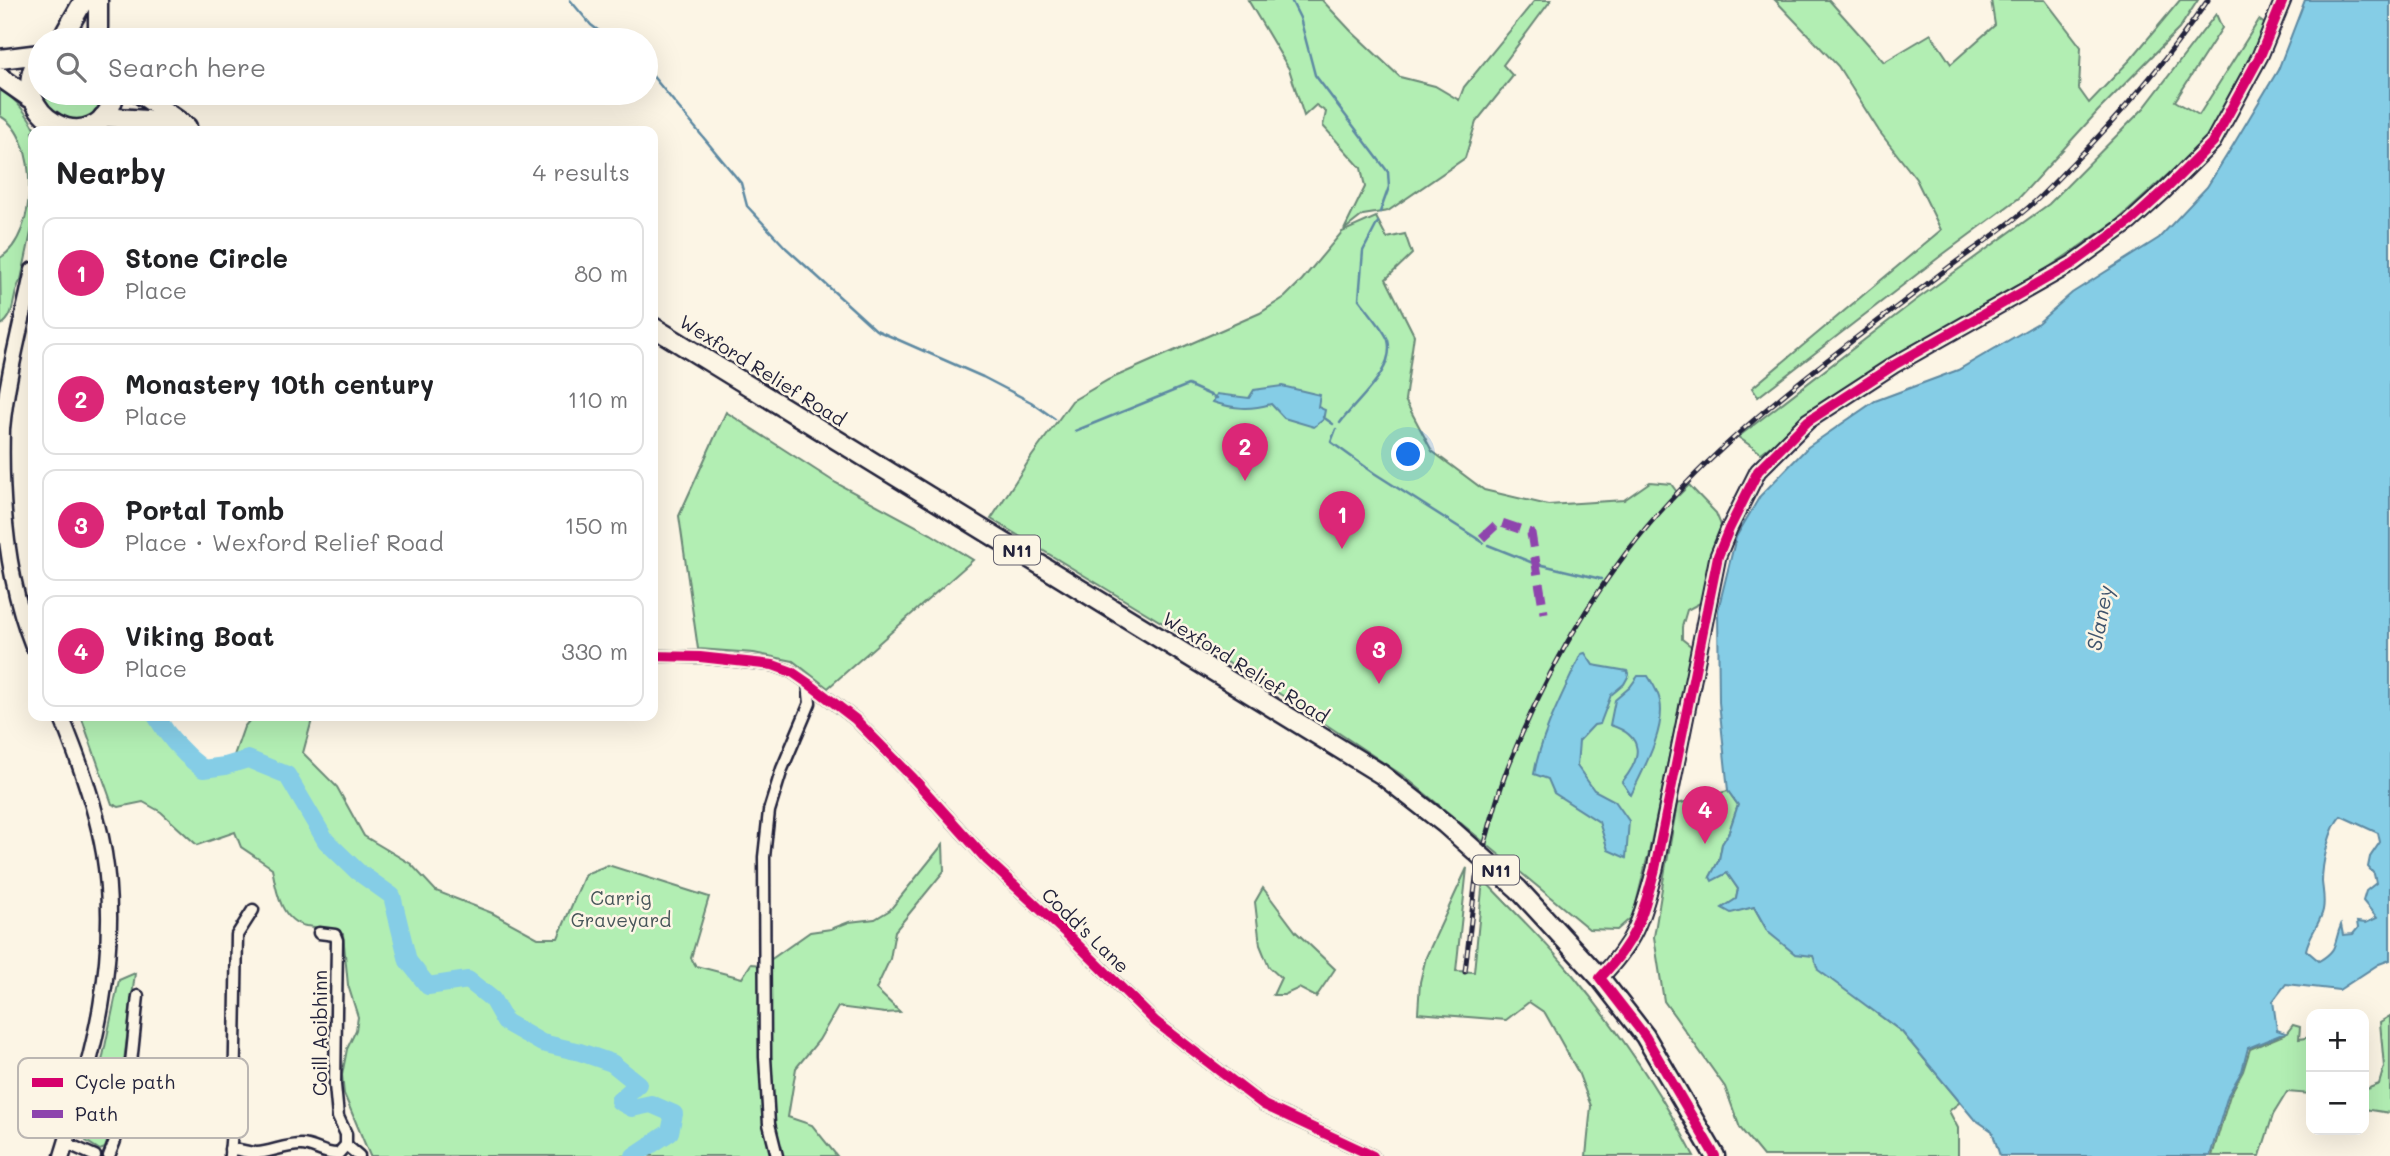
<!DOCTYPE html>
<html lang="en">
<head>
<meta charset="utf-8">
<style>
  :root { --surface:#fff; --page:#f6f6f6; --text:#202124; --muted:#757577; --line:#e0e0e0; --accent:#db2777 }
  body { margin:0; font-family:Mali,sans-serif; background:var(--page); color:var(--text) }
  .controls { position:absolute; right:21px; bottom:21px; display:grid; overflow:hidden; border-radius:14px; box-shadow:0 7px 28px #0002 }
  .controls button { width:63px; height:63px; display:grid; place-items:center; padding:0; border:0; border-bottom:2px solid var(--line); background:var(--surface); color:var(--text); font:35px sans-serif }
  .you { position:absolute; left:1409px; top:455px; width:24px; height:24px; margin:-18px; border:5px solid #fff; border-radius:50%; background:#1a73e8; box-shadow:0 0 0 10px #1a73e833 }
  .badge { display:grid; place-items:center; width:46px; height:46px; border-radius:50%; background:var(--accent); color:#fff; font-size:23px; font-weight:700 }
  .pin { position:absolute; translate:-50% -58px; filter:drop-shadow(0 2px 4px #0008) }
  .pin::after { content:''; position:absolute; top:37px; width:24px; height:21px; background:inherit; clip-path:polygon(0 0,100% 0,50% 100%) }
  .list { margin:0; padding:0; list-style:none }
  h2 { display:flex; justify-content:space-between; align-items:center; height:91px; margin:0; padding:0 28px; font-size:30px }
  h2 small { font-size:23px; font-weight:400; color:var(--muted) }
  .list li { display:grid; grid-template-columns:46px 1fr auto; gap:21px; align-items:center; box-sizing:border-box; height:112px; margin:0 14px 14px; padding:0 14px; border:2px solid var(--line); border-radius:14px }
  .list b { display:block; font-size:26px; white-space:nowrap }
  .list p { margin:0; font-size:23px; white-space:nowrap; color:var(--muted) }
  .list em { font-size:23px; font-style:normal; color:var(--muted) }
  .icon { flex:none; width:38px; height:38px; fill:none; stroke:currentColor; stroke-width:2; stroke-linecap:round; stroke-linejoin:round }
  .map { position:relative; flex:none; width:2390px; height:1156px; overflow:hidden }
  .search { position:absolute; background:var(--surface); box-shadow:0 7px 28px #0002; left:28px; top:28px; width:630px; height:77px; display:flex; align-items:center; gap:18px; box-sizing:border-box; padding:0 24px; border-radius:38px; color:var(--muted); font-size:26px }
  .panel { position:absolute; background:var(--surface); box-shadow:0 7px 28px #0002; left:28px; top:126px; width:630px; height:595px; border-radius:14px }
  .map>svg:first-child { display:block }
  .green { fill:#b2eeb3; stroke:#6a8877; stroke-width:2 }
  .water { fill:#85cde6; stroke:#5d89a2; stroke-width:2; fill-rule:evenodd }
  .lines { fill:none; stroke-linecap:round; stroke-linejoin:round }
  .stream { stroke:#5d89a2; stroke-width:2.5 }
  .river { stroke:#85cde6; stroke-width:18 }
  .street-casing { stroke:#22223b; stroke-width:15 }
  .secondary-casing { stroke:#22223b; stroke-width:19 }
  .highway-casing { stroke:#22223b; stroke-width:23 }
  .street { stroke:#fcf5e5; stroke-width:10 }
  .secondary { stroke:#fcf5e5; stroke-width:14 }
  .highway { stroke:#fcf5e5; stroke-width:18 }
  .rail-casing { stroke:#22223b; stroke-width:5 }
  .rail { stroke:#fcf5e5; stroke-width:2.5; stroke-dasharray:8; stroke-linecap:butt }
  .quiet { stroke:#8e44ad; stroke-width:9; stroke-dasharray:18 9; stroke-linecap:butt }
  .cycleway-casing { stroke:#fcf5e5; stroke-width:15 }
  .cycleway { stroke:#d6006c; stroke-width:10 }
  .labels { text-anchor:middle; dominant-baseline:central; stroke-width:5; stroke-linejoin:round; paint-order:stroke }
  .shield { fill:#fcf5e5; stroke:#63616e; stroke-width:2 }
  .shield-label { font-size:18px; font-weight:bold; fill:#22223b }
  .street-label { font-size:19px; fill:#22223b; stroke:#fcf5e5 }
  .park-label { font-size:19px; fill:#465559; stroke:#fcf5e5 }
  .water-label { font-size:21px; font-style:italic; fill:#40556e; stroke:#fcf5e5 }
  .key { fill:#fcf5e5; stroke:#bbb6b2; stroke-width:2 }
  .key-label { font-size:19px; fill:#22223b }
</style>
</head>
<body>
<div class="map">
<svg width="2390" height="1156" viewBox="0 0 2390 1156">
  <rect width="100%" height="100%" fill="#fcf5e5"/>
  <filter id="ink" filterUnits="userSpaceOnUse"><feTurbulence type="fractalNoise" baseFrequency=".0143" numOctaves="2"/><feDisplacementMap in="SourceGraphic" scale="14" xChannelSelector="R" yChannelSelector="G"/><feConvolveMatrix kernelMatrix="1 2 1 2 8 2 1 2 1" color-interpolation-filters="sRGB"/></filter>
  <g filter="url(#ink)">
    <g class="green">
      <polygon points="1248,0 1322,0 1351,31 1400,77 1435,86 1459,100 1464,87 1535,0 1551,0 1503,65 1513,76 1476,122 1465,158 1388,211 1363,215 1344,230 1365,187 1361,168 1323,126 1326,112 1316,105 1304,116 1289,69"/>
      <polygon points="1775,0 1829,0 1884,62 1931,34 1951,64 1995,25 1991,0 2045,0 2081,47 2079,89 2089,103 2131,59 2180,0 2198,0 2179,29 2098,111 2019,198 1942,255 1758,397 1752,388 1941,230 1916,179 1879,131 1838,66"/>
      <polygon points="2216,14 2222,28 2175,101 2199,115 2259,20 2268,26 2206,140 2118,220 2016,290 1879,366 1761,453 1738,437 1916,300 2049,204 2144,108"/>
      <polygon points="40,68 40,93 110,93 94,118 62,121 36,96"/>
      <path d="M0,89C15,99 28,114 36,131H33V223L21,280C11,293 17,316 1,325L0,258C38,236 40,137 0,116Z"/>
      <polygon points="1376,217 1387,238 1405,234 1412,254 1386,279 1414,335 1405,400 1432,451 1484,490 1548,505 1624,500 1650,482 1671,484 1679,495 1689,485 1716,513 1721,525 1702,602 1687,610 1682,627 1682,639 1692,647 1648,857 1667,862 1677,804 1728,791 1738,805 1728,835 1722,844 1719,860 1710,877 1727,873 1738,889 1736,899 1723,908 1731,912 1754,907 1768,932 1813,956 1875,1012 1902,1032 1960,1102 1949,1111 1958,1128 1958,1156 1763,1156 1740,1128 1725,1087 1664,1001 1654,937 1666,864 1647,859 1633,916 1617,930 1589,929 1405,777 1283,696 991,519 1032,456 1072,401 1108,380 1260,313 1285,297 1302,280 1342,232"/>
      <polygon points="726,412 836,483 931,534 973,560 828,688 793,661 754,653 698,649 679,516"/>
      <path d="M81,716H156L172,740L203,769L231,764L244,727L253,716H313L303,753L337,787L364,836L411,864L436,891L492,913L538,938H558L585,874L608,865L709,897L691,958L696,966L742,978L751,964L763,965L810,932L831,929L849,922L875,919L890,910L943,844L944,871L895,931L890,959L876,989L900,1012L885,1013L838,1007L819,1040L796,1068L788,1117L812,1125L837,1156H370L344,1094L342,1075L347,1049L356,1030L358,1017L348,985L343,934C331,927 319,928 306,926C280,921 276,889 272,868L241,847L235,832L197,845L161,812L143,802L119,807L112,804Z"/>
      <path d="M1467,868L1456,971L1474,972L1483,879C1511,909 1542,938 1568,969C1616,1027 1659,1089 1694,1156H1586L1591,1106L1578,1072L1545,1013L1529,1002L1506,1020L1418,1013L1420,982L1426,957Z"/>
      <polygon points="1263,888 1296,932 1335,969 1316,997 1299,988 1284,995 1273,995 1281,978 1269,967 1260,945 1255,902"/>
      <polygon points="135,973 119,1102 110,1142 107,1142 105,1148 100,1150 86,1141 81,1130 102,1061 119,980"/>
      <polygon points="2390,1016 2390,1113 2364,1109 2364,1088 2367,1089 2379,1084 2384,1067 2380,1022"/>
      <polygon points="2293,1025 2300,1027 2299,1039 2311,1037 2311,1094 2287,1092 2273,1115 2260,1156 2212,1156 2230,1095 2243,1071 2250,1049 2286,1034"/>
    </g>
    <g class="water">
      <path d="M2305,0H2390V960L2379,964L2339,990L2286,984L2273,1001L2277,1030L2285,1033L2248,1048L2242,1071L2228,1095L2210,1156H2000L1992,1131L1973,1118L1902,1032L1818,970L1813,956L1795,954L1768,932L1754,907L1731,913L1722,908L1736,899L1738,889L1727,873L1712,881L1710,877L1719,860L1722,844L1728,834L1738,805L1728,791L1719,702L1718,610L1736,537L1760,496L1808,447L1875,401L1958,370L2038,323L2072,293L2159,238L2207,187L2232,147L2278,70ZM2341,816L2378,833L2380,842L2370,857L2368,867L2374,874L2376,883L2366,891L2363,901L2377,918L2366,923L2357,922L2358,928L2353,934L2343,935L2341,925C2333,944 2339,949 2319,961L2306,950C2309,935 2320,924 2323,910C2325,900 2323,892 2322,882C2322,865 2329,828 2341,816Z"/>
      <path d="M1282,386L1320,395L1318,407L1325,410L1323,420L1314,427L1284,418L1271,404C1250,410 1234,409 1213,402L1217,394L1249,398L1254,390Z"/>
      <path d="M1585,653L1593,665L1627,671L1629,675L1624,684L1611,695L1600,724L1594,725L1579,741L1577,766L1594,790L1615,801L1629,821L1626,858L1608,850L1599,822L1554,793L1548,779L1534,774C1542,731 1563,694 1581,654Z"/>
      <path d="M1638,676H1648C1653,684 1658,691 1660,701C1666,729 1643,770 1631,795L1622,782C1642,758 1645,736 1610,725L1615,700L1630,687Z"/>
    </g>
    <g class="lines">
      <g class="stream">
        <polyline points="570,0 591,25 611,40"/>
        <polyline points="1291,0 1300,18 1315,75 1388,172 1389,187 1380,212"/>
        <polyline points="646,68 741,183 747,206 786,248 876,330 983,377 1031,402 1055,419"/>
        <polyline points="1323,417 1333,424"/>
        <path d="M1340,423C1356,400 1396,371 1388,340C1384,329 1367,310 1359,299L1363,251L1378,222"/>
        <polyline points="1336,429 1331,442 1374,473 1484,543"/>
        <polyline points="1075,431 1188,385 1217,398"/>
        <polyline points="1488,545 1533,563"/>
        <polyline points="1538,564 1601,579"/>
      </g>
      <path class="river" d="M156,716C168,737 183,754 203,769L225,766L248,759L287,775L326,841L357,871L392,896L408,961L428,986L468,980L492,999L505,1022L542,1043L580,1052L612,1063L638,1084L619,1101L632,1108L651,1104L674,1114L670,1132L634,1156"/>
      <g class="street-casing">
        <g id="street">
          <polyline points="653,656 700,657 773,665 792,672 808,683 855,719 914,779 986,859 1068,935 1156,1022 1264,1105 1373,1156"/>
          <polyline points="66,1143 95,1156"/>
          <polyline points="346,1145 359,1156"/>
          <path d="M230,1149C240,1149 248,1153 257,1153C271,1152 285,1145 301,1145C314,1145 324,1155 338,1154L346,1145V1134L338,1117L335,1085L337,940L335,935L319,933"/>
          <polyline points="230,1155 234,1104 237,935 253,910"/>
          <path d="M109,1156C130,1109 132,1047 138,996"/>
          <polyline points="777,1156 769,1124 765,1057 764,857 769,811 782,769 810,703 808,683"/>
        </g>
      </g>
      <g class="secondary-casing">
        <g id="secondary">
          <path d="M33,270C22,323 7,376 2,429C0,502 6,578 33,646"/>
          <path d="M61,716C79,760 96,806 104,853C121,957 93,1057 62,1156"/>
          <path d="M1600,978C1637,939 1641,920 1655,869L1718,556L1729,529L1758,471L1808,421L1894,365L2072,264L2130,222L2163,192L2213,142L2260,56L2283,0"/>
        </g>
      </g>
      <g class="highway-casing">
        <g id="highway">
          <polyline points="98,0 98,40"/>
          <polyline points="61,40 84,0"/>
          <path d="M40,56C0,113 98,167 115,93"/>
          <polyline points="0,59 40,54"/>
          <polyline points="0,77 30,98"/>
          <polyline points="139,93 187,127"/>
          <polyline points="103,117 146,120 183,131"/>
          <polyline points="653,327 1381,774 1445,824 1518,889 1600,978 1645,1036 1715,1156"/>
        </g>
      </g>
      <use href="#street" class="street"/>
      <use href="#secondary" class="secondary"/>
      <use href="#highway" class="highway"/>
      <g class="rail-casing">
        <g id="rail">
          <path d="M1485,843C1493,816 1499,788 1510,762C1551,660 1608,563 1685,485C1764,403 1858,337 1948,268C1975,248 2004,229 2030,206C2044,194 2057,179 2070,166C2121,115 2167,60 2208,0"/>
          <polyline points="1465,972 1476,877"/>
        </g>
      </g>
      <use href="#rail" class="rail"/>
      <polyline class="quiet" points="1482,538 1499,522 1531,533 1544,613"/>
      <g class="cycleway-casing">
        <g id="cycleway">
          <polyline points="653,656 700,657 773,665 792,672 808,683 855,719 914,779 986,859 1068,935 1156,1022 1264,1105 1373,1156"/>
          <path d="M1715,1156L1645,1036L1600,978C1637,939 1641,920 1655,869L1718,556L1729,529L1758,471L1808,421L1894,365L2072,264L2130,222L2163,192L2213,142L2260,56L2283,0"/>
        </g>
      </g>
      <use href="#cycleway" class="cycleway"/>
    </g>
  </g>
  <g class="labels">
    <g class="shield">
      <rect x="994" y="535.5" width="46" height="29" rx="5"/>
      <rect x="1473" y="855.5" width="46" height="29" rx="5"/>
    </g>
    <g class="shield-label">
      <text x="1017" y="550">N11</text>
      <text x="1496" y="870">N11</text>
    </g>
    <g class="street-label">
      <text transform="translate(763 370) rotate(32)">Wexford Relief Road</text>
      <text transform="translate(1246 667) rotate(32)">Wexford Relief Road</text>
      <text transform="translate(1086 930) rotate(44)">Codd's Lane</text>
      <text transform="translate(319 1033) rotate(-90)">Coill Aoibhinn</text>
    </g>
    <g class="park-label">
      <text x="621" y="897">Carrig<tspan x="621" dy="22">Graveyard</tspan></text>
    </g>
    <g class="water-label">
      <text transform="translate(2099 618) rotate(-79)">Slaney</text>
    </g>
  </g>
  <rect x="18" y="1058" width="230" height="80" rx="10" class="key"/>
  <rect x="32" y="1078" width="31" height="9" fill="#d6006c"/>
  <rect x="32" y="1110" width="31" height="8" fill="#8e44ad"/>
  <g class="key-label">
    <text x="75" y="1089">Cycle path</text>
    <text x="75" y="1121">Path</text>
  </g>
</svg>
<div class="controls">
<button>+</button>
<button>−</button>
</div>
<div class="you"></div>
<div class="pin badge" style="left:1342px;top:549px">1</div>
<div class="pin badge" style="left:1245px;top:481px">2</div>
<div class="pin badge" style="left:1379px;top:684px">3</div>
<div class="pin badge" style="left:1705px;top:844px">4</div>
<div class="search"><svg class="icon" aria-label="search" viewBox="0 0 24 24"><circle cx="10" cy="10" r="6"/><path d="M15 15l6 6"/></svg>Search here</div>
<section class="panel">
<h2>Nearby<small>4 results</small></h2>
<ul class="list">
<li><span class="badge">1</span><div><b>Stone Circle</b><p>Place</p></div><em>80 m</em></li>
<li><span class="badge">2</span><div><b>Monastery 10th century</b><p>Place</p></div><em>110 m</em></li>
<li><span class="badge">3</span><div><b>Portal Tomb</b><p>Place · Wexford Relief Road</p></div><em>150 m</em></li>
<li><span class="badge">4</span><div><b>Viking Boat</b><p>Place</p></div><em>330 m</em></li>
</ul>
</section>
</div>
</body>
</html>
